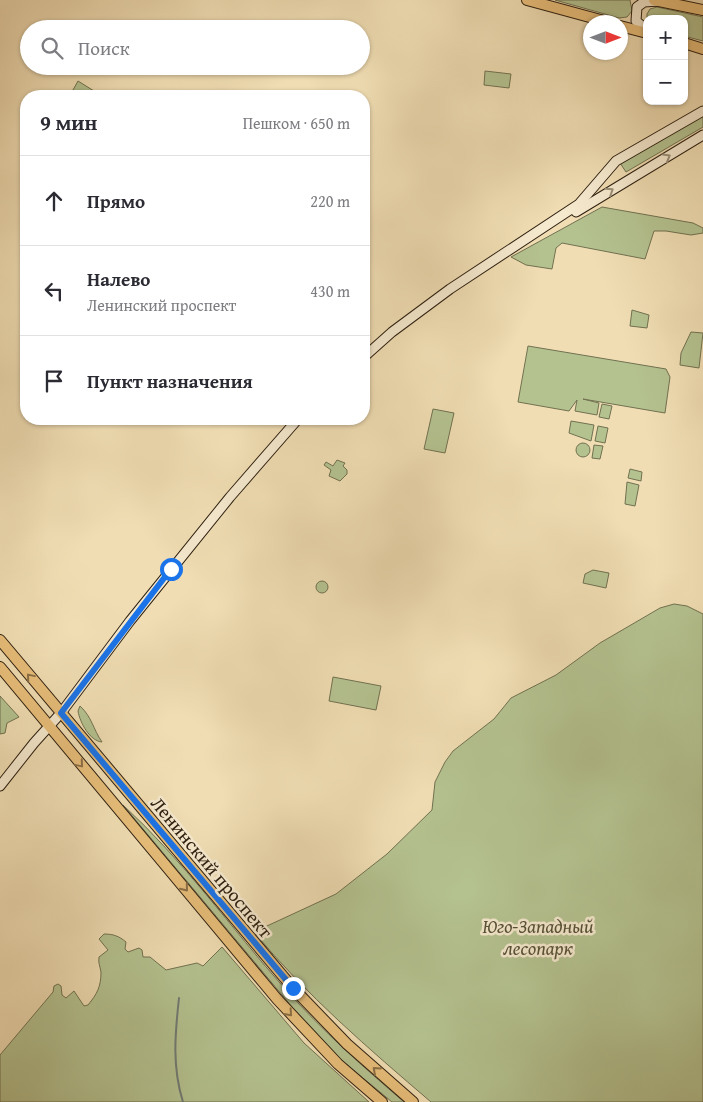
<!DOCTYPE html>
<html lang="ru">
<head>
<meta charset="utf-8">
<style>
  :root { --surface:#fff; --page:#f2f2f3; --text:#2b2b33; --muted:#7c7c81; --line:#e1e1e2 }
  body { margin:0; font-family:"Gentium Book Plus",serif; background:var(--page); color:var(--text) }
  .controls { position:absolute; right:15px; top:15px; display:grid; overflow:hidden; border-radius:10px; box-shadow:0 1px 4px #0004 }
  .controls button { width:45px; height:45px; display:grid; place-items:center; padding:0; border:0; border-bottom:1px solid var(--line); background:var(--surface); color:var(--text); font:25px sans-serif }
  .compass { position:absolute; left:583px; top:15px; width:45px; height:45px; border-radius:50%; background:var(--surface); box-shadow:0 1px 4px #0004; rotate:90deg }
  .stop { position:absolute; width:15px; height:15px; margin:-11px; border:4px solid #1a73e8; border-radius:50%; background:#fff }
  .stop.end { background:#1a73e8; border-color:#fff; box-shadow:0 1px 5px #0008 }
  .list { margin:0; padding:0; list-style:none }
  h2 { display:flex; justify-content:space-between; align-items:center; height:65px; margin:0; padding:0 20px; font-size:21px }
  h2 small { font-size:16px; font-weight:400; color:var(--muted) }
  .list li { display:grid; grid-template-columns:32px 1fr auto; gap:15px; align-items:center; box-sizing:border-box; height:90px; padding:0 20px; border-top:1px solid var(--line) }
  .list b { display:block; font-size:19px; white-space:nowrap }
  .list p { margin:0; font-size:16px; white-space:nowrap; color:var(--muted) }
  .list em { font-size:16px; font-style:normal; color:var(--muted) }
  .icon { flex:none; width:28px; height:28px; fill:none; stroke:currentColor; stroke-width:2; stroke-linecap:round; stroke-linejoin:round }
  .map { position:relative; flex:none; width:703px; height:1102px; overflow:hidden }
  .search { position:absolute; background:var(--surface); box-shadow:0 1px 4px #0004; left:20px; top:20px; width:350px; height:55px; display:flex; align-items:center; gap:12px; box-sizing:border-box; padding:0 18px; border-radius:28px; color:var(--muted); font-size:19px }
  .panel { position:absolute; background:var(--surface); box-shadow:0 1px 4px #0004; left:20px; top:90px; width:350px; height:335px; border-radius:20px }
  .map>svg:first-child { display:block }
  .green { fill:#b4c290; stroke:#717150 }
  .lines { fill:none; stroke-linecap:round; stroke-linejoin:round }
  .stream { stroke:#717c74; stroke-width:2 }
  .secondary-casing { stroke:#2e2011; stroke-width:11 }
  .primary-casing { stroke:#2e2011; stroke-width:12 }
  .secondary { stroke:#f5e9ce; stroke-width:9 }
  .primary { stroke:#e8be7a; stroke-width:10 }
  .oneway { stroke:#9b8f79 }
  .oneway2 { stroke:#8b6f46 }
  .route { stroke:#1a73e8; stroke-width:6 }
  .labels { text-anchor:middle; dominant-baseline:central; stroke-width:5; stroke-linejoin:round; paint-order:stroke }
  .street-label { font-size:19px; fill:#2e2011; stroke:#f5e9ce }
  .park-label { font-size:19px; font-style:italic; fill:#565137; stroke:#f5e9ce }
</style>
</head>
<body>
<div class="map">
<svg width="703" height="1102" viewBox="0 0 703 1102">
  <rect width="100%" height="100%" fill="#f0ddb3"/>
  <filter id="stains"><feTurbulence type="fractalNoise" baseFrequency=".004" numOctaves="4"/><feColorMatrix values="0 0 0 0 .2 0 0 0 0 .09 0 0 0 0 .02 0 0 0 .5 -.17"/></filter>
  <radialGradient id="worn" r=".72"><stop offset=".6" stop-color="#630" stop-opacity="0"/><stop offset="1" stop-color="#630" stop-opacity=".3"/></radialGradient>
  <g class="green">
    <polygon points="555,0 630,0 632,11 627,17 619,18"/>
    <polygon points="657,7 703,17 703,41 684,36 684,19 647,19 647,14 650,9"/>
    <polygon points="485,71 511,74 509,88 484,85"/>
    <polygon points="78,81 94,91 93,96 81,96 73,90"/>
    <polygon points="703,115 703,127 626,172 620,163"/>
    <polygon points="602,207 693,223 703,228 703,233 691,235 666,231 654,231 645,259 562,243 556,248 552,269 526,265 511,257"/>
    <polygon points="632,310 649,315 647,328 630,326"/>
    <polygon points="691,332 703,333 699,368 680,365 681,353"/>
    <polygon points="528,346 666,369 670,377 665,413 583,399 599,403 597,415 575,411 577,400 569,411 518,402"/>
    <polygon points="602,404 612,406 609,419 599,417"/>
    <polygon points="433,409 454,413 445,453 424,449"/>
    <polygon points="571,421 594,425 591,441 569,433"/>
    <polygon points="598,426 608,428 605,443 595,441"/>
    <circle cx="583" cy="450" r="7"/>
    <polygon points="594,445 603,446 600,459 592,458"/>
    <polygon points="337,460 345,463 343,466 347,470 347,474 340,481 329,476 331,470 324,465 326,462 333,466"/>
    <polygon points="630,469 642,472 641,481 628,478"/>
    <polygon points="627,482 639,485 635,506 625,504"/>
    <polygon points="593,570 609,573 606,588 583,583 585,574"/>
    <circle cx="322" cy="587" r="6"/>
    <path d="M674,604L687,606L703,614V1102H431C369,1049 306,995 254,932L336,894L387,854L432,810L435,782L445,762L453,751L494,719L511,698L556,675L600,643L660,608Z"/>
    <polygon points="333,677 381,686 376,710 329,701"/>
    <polygon points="0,696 19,717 7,723 5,733 0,734"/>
    <path d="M80,706C92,717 93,729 102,742C90,741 80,723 78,711Z"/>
    <path d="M123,805C183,860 231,928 286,990C323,1031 362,1066 404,1102H392L340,1059L308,1026Z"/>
    <path d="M104,934C113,934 119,936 126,942L125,949L128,952L139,948L142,950L143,957H150L166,970L197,963L203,966L222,947L304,1043L369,1102H0V1055L53,992L54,986L58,984L61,986L62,995L66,998L74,991L84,1006L88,1005C97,994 101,987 101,972C100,966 98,963 99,957L108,950L99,939Z"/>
  </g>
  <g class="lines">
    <path class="stream" d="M179,998C175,1034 172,1067 183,1102"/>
    <g class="secondary-casing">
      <g id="secondary">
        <polyline points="647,30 636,21 637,7 644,2 659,1"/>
        <polyline points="576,212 703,135"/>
        <polyline points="364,357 392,332 450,289 579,204 616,161 703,111"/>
        <polyline points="0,786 34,743 61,713 130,621 230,497 298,419"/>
      </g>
    </g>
    <g class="primary-casing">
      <g id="primary">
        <polyline points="527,0 608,22"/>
        <polyline points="654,0 703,10"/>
        <polyline points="620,26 647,33"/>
        <polyline points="684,43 703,49"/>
        <polyline points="0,640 293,988 347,1044 413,1102"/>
        <polyline points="0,667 277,999 338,1064 382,1102"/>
      </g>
    </g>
    <use href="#secondary" class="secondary"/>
    <use href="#primary" class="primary"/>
  </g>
  <defs><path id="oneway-chevron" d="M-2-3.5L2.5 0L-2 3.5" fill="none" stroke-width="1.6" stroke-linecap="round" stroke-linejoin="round" transform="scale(1.25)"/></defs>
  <g class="oneway">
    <use href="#oneway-chevron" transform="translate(667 157) rotate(-30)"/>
    <use href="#oneway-chevron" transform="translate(610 191) rotate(-33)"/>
  </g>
  <g class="oneway2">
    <use href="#oneway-chevron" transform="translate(30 677) rotate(-130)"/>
    <use href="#oneway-chevron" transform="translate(80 764) rotate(50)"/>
    <use href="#oneway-chevron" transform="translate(185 888) rotate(51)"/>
    <use href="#oneway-chevron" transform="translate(289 1013) rotate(48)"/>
    <use href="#oneway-chevron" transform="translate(376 1070) rotate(-138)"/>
  </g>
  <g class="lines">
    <polyline class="route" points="171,569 61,713 293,988"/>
  </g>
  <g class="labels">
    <g class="street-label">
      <text transform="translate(212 867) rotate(50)">Ленинский проспект</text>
    </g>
    <g class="park-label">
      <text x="538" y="926">Юго-Западный<tspan x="538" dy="22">лесопарк</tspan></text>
    </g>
  </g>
  <rect width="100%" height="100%" filter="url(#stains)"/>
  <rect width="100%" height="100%" fill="url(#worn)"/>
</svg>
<div class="controls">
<button>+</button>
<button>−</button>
</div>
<svg class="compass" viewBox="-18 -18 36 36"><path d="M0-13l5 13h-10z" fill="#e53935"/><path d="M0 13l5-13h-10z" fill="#7c7c81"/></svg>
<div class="stop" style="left:171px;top:569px"></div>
<div class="stop end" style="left:293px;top:988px"></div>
<div class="search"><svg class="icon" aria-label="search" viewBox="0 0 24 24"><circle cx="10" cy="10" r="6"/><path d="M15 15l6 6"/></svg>Поиск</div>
<section class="panel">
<h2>9 мин<small>Пешком · 650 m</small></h2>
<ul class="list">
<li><svg class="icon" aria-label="ahead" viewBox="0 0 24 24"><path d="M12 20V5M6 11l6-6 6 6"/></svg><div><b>Прямо</b></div><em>220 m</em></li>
<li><svg class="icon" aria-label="left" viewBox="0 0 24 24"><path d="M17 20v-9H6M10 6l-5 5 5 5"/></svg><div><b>Налево</b><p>Ленинский проспект</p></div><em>430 m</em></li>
<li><svg class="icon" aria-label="arrive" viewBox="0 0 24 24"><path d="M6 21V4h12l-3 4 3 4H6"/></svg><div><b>Пункт назначения</b></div></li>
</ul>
</section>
</div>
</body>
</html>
